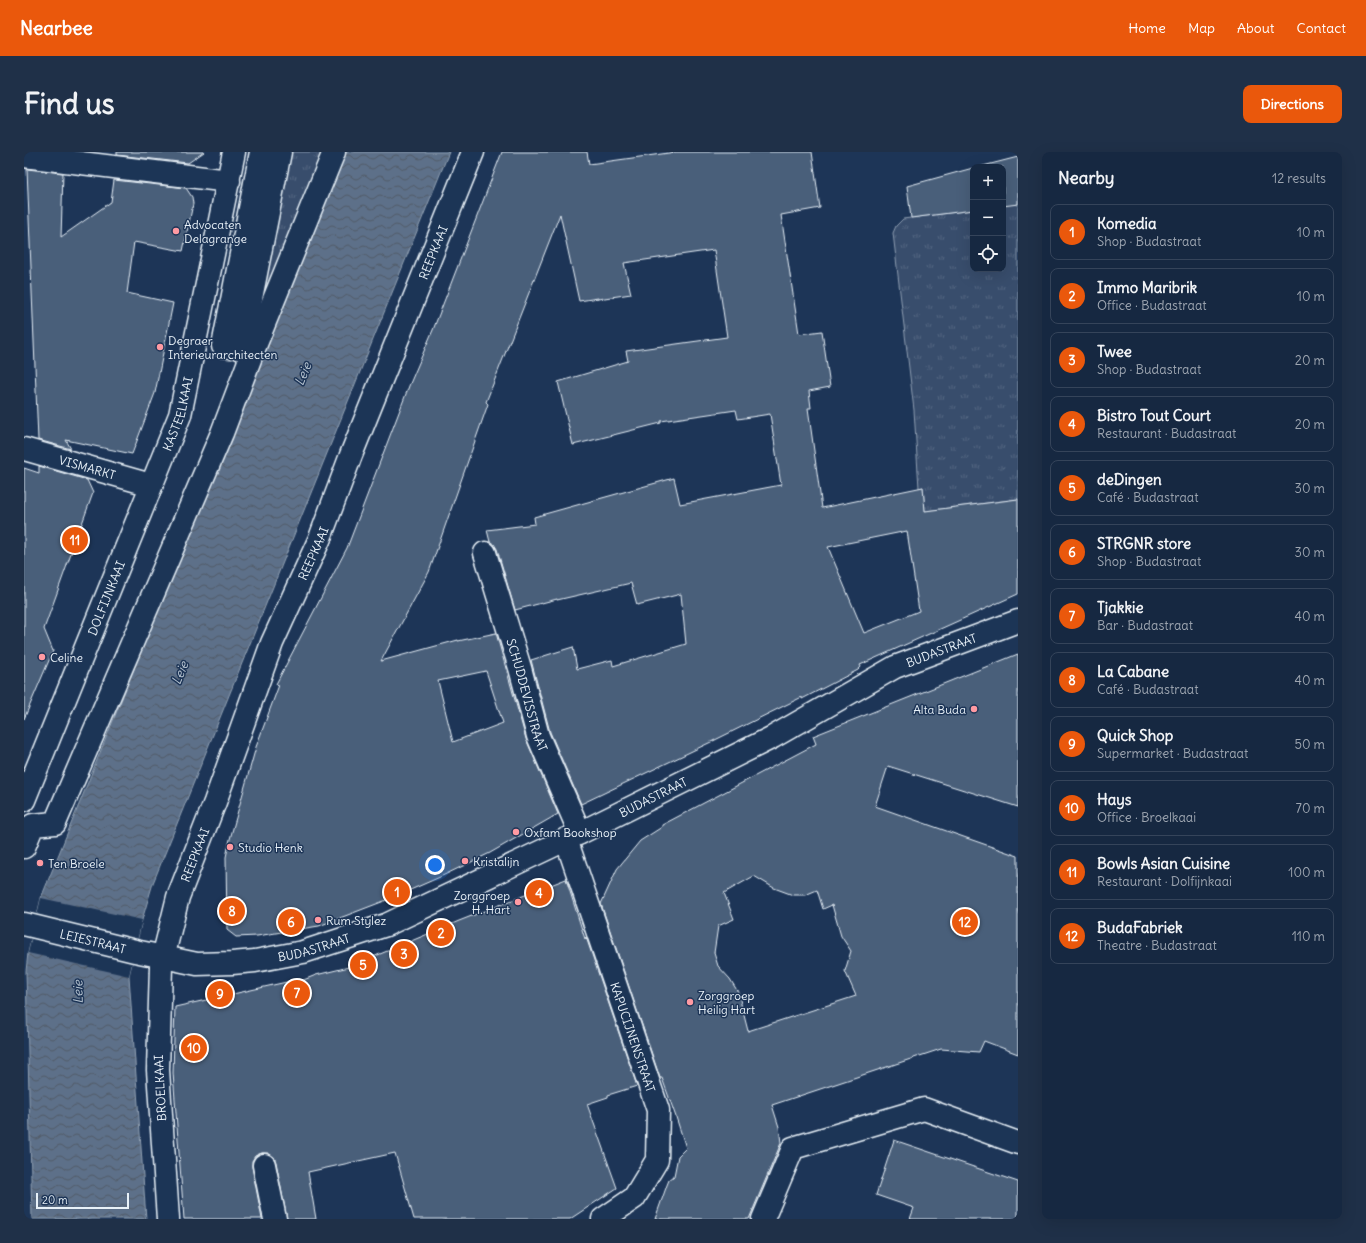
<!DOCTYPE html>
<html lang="en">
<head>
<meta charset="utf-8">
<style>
  :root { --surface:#162841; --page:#1f3048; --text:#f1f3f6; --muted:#9ea6b1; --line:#35445a; --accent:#ea580c }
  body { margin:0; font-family:Delius,sans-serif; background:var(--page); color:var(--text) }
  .controls { position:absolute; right:12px; top:12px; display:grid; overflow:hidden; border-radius:8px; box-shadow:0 4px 16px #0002 }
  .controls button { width:36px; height:36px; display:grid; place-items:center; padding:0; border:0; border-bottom:1px solid var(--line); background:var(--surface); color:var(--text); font:20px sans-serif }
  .scale { position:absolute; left:12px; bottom:10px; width:93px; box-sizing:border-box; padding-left:4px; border:2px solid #e8f1f8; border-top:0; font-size:11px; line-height:14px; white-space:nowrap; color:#e8f1f8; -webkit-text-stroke:3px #1d3557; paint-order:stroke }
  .you { position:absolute; left:411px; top:713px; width:14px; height:14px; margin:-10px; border:3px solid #fff; border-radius:50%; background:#1a73e8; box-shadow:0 0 0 6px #1a73e833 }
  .badge { display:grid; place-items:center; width:26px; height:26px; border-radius:50%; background:var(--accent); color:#fff; font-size:13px; font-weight:700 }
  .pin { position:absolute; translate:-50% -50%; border:2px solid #fff; box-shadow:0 1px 4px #0006 }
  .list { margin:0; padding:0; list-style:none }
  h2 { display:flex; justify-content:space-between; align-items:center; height:52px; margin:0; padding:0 16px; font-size:17px }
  h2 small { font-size:13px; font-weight:400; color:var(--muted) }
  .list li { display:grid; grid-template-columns:26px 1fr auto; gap:12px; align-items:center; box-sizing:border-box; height:56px; margin:0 8px 8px; padding:0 8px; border:1px solid var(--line); border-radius:8px }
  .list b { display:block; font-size:15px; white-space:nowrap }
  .list p { margin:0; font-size:13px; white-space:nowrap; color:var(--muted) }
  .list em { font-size:13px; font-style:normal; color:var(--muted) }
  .icon { flex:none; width:22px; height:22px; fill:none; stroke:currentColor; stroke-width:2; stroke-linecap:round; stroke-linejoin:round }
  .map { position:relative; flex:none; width:994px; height:1067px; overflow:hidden; border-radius:8px }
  header { display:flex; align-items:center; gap:24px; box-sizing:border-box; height:56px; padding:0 20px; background:var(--accent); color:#fff }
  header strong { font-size:19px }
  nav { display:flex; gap:22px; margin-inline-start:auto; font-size:14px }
  .intro { display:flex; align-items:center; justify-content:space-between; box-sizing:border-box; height:96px; padding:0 24px }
  h1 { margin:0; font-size:28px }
  .button { padding:10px 18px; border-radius:8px; background:var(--accent); color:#fff; font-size:14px; font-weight:700 }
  main { display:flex; gap:24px; padding:0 24px }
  aside { flex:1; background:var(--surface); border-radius:8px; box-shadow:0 4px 16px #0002 }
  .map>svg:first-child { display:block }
  .grass { fill:url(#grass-tufts); stroke:#909fb2 }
  .water { fill:url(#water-waves); stroke:#95a4b5 }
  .pier { fill:#1d3557 }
  .building { fill:#495e7a; stroke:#e8f1f8; fill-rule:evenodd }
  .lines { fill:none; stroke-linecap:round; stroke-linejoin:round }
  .minor-casing { stroke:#e8f1f8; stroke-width:25 }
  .minor { stroke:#1d3557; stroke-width:22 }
  .poi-dot { fill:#ff9aa2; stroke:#1d3557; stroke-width:1.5 }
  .labels { text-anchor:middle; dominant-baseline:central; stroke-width:3; stroke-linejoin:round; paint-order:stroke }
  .poi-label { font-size:12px; fill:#e8f1f8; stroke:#1d3557; text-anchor:start }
  .street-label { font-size:12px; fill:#e8f1f8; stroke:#1d3557 }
  .water-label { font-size:13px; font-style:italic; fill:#b7c4d1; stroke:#1d3557 }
</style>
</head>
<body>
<header>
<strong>Nearbee</strong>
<nav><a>Home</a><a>Map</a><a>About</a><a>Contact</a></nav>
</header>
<div class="intro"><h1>Find us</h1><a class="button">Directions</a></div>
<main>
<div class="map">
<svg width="994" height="1067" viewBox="0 0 994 1067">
  <defs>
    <pattern id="grass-tufts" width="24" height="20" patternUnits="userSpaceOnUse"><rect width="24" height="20" fill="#374d6c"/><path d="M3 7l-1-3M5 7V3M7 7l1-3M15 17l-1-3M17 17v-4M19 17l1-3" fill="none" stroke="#546782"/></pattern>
    <pattern id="water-waves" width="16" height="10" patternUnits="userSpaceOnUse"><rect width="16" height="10" fill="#5d7089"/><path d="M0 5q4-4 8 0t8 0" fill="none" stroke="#505a66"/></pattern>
  </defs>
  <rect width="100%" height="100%" fill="#1d3557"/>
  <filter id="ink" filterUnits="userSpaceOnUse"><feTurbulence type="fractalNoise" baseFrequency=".025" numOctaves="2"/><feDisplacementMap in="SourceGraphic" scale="8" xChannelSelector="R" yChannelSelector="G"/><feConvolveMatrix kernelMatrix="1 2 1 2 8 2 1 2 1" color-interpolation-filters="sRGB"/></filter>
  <g filter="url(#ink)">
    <g class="grass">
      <polygon points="258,0 304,0 226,193"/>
      <polygon points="994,42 994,347 901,359 899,335 895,336 890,258 869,81 872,74 879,67 949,58 949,117 979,117 979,54"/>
    </g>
    <polygon class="water" points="320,0 425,0 129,731 118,768 105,824 122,1067 8,1067 2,819 4,801 17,746"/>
    <polygon class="pier" points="17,746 118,768 105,824 4,801"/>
    <g class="building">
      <polygon points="93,0 180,0 164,11 93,3"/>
      <path d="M478,0H563L565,12L652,0H788L796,56L757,63L775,182L798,179L806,235L785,239L787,256H784L798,356L899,335L901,359L994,347V442L836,513L837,515L834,518L778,547V545L687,590L557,652L526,580L507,508L549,495L553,517L588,508L589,514L662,492L657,442L613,453L607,431L533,448V447L491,458L473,397L470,392L466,390L463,378L511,372L510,365L650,326L656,352L757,333L746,262L714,267L712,258L637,269V271L549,293L534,230L604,209L602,199L703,185L690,98L600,111L607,142L574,147V146L555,149L536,62L462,250L464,252L405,420L357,509L434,488V489L472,481L502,587L534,662L466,701L416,725L368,746L295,774L233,784L212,785L203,778L202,705L206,687L232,595L255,533L252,532L323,396L385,234L409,178ZM883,379L895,459L840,481L804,395ZM462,519L479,571L429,590L414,529Z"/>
      <polygon points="994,5 994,52 979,54 979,15 955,15"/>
      <polygon points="949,16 949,58 887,66 883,34"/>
      <polygon points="3,17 39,21 37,85 87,50 90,28 162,36 168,45 169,52 159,99 110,90 103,141 149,151 131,241 108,302 42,288 47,297 14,288"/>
      <polygon points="15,314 63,328 69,341 20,477 29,499 0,567 0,316 15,321"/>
      <path d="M994,502V655L864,614L851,654L994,704V902L960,889L955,900L917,897L748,953L755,975L757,991L725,1067H631L643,1033L645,1028L650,1024L654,1004L662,996L652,965L638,926H636L577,752L593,717L616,689L638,675V673L792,592L789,584ZM730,724L750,736L769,743H781L793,738L799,757L808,753L817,784L827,799L821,819L832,844L724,879L714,840L706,827L694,814L690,801L694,774L710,767L700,741Z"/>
      <polygon points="542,727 561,787 562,785 613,934 584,943 584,945 563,952 593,1036 546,1067 390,1067 371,1001 284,1020 292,1067 263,1067 252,1010 250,1005 244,1001 238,1001 231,1004 228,1009 228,1015 238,1067 160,1067 149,921 151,855 276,827 277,829 292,823 325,815 435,769"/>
      <polygon points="870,988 994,1030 994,1067 886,1067 890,1056 852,1043"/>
    </g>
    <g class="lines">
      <g class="minor-casing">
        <g id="minor">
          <polyline points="0,4 205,29"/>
          <polyline points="207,195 199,194 237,0"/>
          <polyline points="228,199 217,197 256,0"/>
          <path id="s1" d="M0,297L127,333"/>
          <path id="s2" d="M461,401L496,516L514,584L556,681"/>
          <path id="s3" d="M0,648L156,263L210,0"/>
          <path id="s4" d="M542,687L634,958L633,1008L610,1046L579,1067"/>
          <polyline points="0,695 9,673 31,671 198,281 229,199 310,0"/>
          <path id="s5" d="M0,772L111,799L173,812L208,811L231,809L279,800L362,773L556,681L749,585L871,515L994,469"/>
          <polyline points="240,1013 251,1067"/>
          <path id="s6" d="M144,1067L134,918L137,814L154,745L191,650L248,491L296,386L327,303L449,0"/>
          <polyline points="739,1067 769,996 900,957 994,991"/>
        </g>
      </g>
      <use href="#minor" class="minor"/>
    </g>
  </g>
  <g class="poi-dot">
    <circle cx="152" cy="79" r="4"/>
    <circle cx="136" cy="195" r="4"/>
    <circle cx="18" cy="505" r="4"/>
    <circle cx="950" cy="557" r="4"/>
    <circle cx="492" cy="680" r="4"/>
    <circle cx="206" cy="695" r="4"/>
    <circle cx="441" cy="709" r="4"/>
    <circle cx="16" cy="711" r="4"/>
    <circle cx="494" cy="750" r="4"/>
    <circle cx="294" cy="768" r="4"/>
    <circle cx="666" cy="850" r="4"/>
  </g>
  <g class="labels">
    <g class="poi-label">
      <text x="160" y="72">Advocaten<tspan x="160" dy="14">Delagrange</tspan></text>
      <text x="144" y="188">Degraer<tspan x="144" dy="14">Interieurarchitecten</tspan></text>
      <text x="26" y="505">Celine</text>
      <text x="942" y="557" text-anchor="end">Alta Buda</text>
      <text x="500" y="680">Oxfam Bookshop</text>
      <text x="214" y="695">Studio Henk</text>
      <text x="449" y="709">Kristalijn</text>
      <text x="24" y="711">Ten Broele</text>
      <text x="486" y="743" text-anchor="end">Zorggroep<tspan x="486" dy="14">H. Hart</tspan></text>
      <text x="302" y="768">Rum Stylez</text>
      <text x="674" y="843">Zorggroep<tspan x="674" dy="14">Heilig Hart</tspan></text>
    </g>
    <g class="street-label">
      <text stroke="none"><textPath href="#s6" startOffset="1018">REEPKAAI</textPath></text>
      <text stroke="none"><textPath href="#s3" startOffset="416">KASTEELKAAI</textPath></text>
      <text stroke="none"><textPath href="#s1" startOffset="66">VISMARKT</textPath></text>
      <text stroke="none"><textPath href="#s6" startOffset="694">REEPKAAI</textPath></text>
      <text stroke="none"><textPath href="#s3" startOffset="218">DOLFIJNKAAI</textPath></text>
      <text stroke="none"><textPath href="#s5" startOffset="992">BUDASTRAAT</textPath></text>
      <text stroke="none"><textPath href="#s2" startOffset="148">SCHUDDEVISSTRAAT</textPath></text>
      <text stroke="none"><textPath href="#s5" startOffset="668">BUDASTRAAT</textPath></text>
      <text stroke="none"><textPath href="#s6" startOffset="370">REEPKAAI</textPath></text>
      <text stroke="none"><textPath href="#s5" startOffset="71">LEIESTRAAT</textPath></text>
      <text stroke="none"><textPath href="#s5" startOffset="296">BUDASTRAAT</textPath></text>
      <text stroke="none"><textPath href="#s4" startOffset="209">KAPUCIJNENSTRAAT</textPath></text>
      <text transform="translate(136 936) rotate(-93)">BROELKAAI</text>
    </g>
    <g class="water-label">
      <text transform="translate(279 222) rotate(-68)">Leie</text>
      <text transform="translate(156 521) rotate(-68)">Leie</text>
      <text transform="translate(54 840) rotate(-91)">Leie</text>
    </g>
  </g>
</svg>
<div class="controls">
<button>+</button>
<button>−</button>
<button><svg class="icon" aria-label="locate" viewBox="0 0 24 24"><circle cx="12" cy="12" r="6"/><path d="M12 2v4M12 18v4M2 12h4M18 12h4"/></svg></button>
</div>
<div class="scale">20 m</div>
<div class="you"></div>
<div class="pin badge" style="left:373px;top:740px">1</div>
<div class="pin badge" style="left:417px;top:781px">2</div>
<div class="pin badge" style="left:380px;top:802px">3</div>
<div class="pin badge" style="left:515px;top:741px">4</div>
<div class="pin badge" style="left:339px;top:813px">5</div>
<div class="pin badge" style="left:267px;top:770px">6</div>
<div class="pin badge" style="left:273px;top:841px">7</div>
<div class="pin badge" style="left:208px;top:759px">8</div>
<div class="pin badge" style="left:196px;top:842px">9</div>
<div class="pin badge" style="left:170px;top:896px">10</div>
<div class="pin badge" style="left:51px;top:388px">11</div>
<div class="pin badge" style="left:941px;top:770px">12</div>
</div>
<aside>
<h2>Nearby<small>12 results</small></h2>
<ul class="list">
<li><span class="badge">1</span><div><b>Komedia</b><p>Shop · Budastraat</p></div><em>10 m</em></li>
<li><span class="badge">2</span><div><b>Immo Maribrik</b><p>Office · Budastraat</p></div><em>10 m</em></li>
<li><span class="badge">3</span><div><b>Twee</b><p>Shop · Budastraat</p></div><em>20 m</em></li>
<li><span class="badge">4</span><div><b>Bistro Tout Court</b><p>Restaurant · Budastraat</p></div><em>20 m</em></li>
<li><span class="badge">5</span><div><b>deDingen</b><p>Café · Budastraat</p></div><em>30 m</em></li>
<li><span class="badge">6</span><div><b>STRGNR store</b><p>Shop · Budastraat</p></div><em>30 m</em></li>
<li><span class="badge">7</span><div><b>Tjakkie</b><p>Bar · Budastraat</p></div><em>40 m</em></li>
<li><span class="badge">8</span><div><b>La Cabane</b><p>Café · Budastraat</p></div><em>40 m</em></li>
<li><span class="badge">9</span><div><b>Quick Shop</b><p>Supermarket · Budastraat</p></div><em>50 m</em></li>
<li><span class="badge">10</span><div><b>Hays</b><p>Office · Broelkaai</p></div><em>70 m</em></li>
<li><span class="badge">11</span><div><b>Bowls Asian Cuisine</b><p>Restaurant · Dolfijnkaai</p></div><em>100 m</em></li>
<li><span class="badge">12</span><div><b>BudaFabriek</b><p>Theatre · Budastraat</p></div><em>110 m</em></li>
</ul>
</aside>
</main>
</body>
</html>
